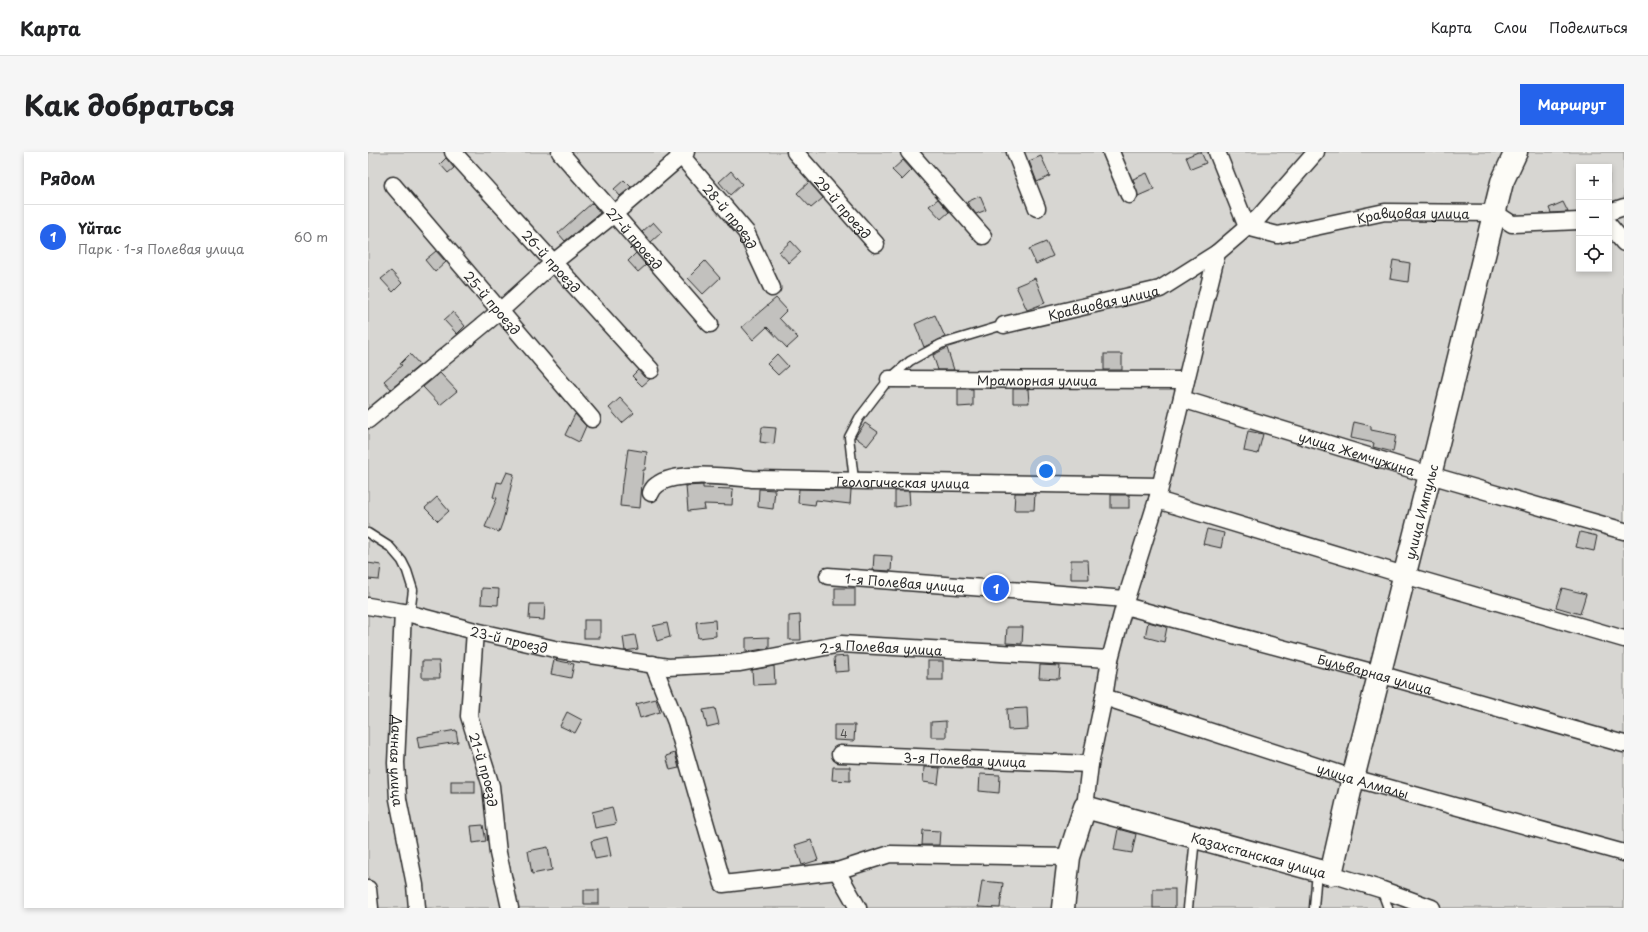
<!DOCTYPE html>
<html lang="ru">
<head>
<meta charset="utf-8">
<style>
  :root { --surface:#fff; --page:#f6f6f6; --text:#202124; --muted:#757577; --line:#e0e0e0; --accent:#2563eb }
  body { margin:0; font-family:"Playpen Sans",sans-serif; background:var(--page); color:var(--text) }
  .controls { position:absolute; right:12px; top:12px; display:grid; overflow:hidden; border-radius:0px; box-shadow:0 2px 6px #0003 }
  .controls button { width:36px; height:36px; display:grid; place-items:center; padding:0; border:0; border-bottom:1px solid var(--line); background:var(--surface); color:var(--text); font:20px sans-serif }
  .you { position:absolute; left:678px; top:319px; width:14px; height:14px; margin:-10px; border:3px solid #fff; border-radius:50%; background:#1a73e8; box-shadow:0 0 0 6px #1a73e833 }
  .badge { display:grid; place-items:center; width:26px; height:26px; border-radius:50%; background:var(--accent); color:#fff; font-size:13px; font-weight:700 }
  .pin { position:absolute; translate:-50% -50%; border:2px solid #fff; box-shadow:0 1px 4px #0006 }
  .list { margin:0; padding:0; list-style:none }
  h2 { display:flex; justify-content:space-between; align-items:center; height:52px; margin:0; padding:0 16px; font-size:17px }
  h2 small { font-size:13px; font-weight:400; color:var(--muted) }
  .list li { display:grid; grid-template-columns:26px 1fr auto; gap:12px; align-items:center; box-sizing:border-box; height:64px; padding:0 16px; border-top:1px solid var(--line) }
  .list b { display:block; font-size:15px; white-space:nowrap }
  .list p { margin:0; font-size:13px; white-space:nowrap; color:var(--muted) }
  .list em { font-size:13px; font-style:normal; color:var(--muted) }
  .icon { flex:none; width:22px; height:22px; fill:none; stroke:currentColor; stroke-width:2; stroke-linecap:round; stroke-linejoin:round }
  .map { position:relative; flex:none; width:1256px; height:756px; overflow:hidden; border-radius:0px }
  header { display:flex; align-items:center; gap:24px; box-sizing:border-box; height:56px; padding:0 20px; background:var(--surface); border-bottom:1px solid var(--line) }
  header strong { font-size:19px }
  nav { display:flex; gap:22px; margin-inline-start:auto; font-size:14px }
  .intro { display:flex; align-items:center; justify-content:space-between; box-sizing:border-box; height:96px; padding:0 24px }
  h1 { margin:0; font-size:28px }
  .button { padding:10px 18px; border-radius:0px; background:var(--accent); color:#fff; font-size:14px; font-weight:700 }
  main { display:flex; gap:24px; padding:0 24px }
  aside { flex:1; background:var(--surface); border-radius:0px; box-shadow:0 2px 6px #0003 }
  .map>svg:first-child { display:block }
  .green { fill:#d7d6d2; stroke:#81807e; fill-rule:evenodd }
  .building { fill:#c2c1be; stroke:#2b2b2b }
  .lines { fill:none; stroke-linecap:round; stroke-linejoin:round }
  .lane-casing { stroke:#2b2b2b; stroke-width:11 }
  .street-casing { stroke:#2b2b2b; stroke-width:19 }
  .secondary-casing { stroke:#2b2b2b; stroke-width:25 }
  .lane { stroke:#fdfcf7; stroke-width:8 }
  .street { stroke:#fdfcf7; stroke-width:16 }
  .secondary { stroke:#fdfcf7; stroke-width:22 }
  .labels { text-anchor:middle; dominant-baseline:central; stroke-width:3; stroke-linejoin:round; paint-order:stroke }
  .number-label { font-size:11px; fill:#515050 }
  .street-label { font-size:13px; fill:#2b2b2b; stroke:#fdfcf7 }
</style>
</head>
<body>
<header>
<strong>Карта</strong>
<nav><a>Карта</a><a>Слои</a><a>Поделиться</a></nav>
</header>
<div class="intro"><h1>Как добраться</h1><a class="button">Маршрут</a></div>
<main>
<aside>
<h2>Рядом<small></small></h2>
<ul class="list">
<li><span class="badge">1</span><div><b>Үйтас</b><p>Парк · 1-я Полевая улица</p></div><em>60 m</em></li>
</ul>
</aside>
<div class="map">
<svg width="1256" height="756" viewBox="0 0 1256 756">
  <rect width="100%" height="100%" fill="#f5f4ef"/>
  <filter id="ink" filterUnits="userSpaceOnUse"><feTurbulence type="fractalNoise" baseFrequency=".025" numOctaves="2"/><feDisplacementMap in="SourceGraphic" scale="8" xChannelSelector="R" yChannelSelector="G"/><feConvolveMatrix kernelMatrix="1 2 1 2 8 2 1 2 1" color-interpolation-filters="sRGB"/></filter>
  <g filter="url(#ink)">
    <path class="green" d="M0,0H1256V756H0ZM1211,15H1241V117H1211Z"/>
    <g class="building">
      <polygon points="830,0 833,0 838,11 823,17 818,5"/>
      <polygon points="673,4 682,24 669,30 661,9"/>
      <polygon points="78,6 86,16 80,21 72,12"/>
      <polygon points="535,8 544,18 534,28 524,18"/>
      <polygon points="363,19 374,32 362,43 351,30"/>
      <polygon points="779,21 786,37 770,44 765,27"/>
      <polygon points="256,28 263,35 252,44 246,37"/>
      <polygon points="441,30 455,46 443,56 429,41"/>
      <polygon points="612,44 618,58 608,62 599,50"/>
      <polygon points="570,47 581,60 573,67 561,54"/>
      <polygon points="1195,50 1200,60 1183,61 1181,56"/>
      <polygon points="224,51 232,61 197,89 190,81"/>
      <polygon points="285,70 294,80 283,90 274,80"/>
      <polygon points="423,89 433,100 421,111 411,100"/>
      <polygon points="678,90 685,104 668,112 661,97"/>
      <polygon points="68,99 78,110 67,120 57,108"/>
      <polygon points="268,101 278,113 270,120 260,109"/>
      <polygon points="1025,108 1042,111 1040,130 1022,127"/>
      <polygon points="337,109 352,126 335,142 320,126"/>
      <polygon points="23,119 34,131 25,140 13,127"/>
      <polygon points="667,126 677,151 659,158 648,134"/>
      <polygon points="408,146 419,158 411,166 430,186 419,196 399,175 385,188 374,175"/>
      <polygon points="85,160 97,174 89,182 76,168"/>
      <polygon points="567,163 577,185 556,195 547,172"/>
      <polygon points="579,196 586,218 570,218 565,203"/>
      <polygon points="42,202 52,213 23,237 16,229 34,213 32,212"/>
      <polygon points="409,202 420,214 410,223 399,212"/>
      <rect x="736" y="202" width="18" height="16"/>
      <polygon points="270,218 276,225 282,227 274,234 264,224"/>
      <polygon points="72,221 89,239 72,253 55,235"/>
      <polygon points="590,237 605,237 605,254 590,255"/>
      <polygon points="645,237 660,237 661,251 645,251"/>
      <polygon points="252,246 266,261 254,271 241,256"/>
      <polygon points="207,262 218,274 211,290 197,283"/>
      <polygon points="986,270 1003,274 1003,278 1028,283 1025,300 1005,295 1006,291 983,286"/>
      <polygon points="497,271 510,280 499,294 487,285"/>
      <polygon points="394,275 408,276 406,292 392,290"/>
      <polygon points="880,279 895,282 890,302 876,299"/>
      <polygon points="260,297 279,300 277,318 275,318 272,356 252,354 254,331 255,331"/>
      <polygon points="139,320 146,322 135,369 131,380 117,375 129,346 125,345 129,330 134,331"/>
      <polygon points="335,333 335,336 365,337 364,353 336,352 337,357 320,359 318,334"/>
      <polygon points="391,337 407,338 405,357 390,355"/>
      <polygon points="431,337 483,338 482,352 448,348 447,353 430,351"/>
      <polygon points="527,339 541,339 542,353 527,355"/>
      <polygon points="647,341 667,341 666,358 646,358"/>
      <rect x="743" y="343" width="18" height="13"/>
      <polygon points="69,345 81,359 70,369 57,356"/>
      <polygon points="839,377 856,381 853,396 835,392"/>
      <polygon points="1212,380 1229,384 1226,399 1208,395"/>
      <polygon points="506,403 524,404 523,419 505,418"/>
      <polygon points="703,408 720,408 721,427 703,427"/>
      <polygon points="0,411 13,413 11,428 0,427"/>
      <polygon points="114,436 131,437 130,453 113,452"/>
      <rect x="467" y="436" width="20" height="17"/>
      <polygon points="1194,436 1218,442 1212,462 1188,455"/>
      <polygon points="162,452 177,452 176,468 161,467"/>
      <polygon points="432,463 433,488 421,488 421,464"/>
      <rect x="216" y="468" width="16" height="18"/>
      <polygon points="347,468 348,484 330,486 328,470"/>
      <polygon points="780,470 799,475 796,490 777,485"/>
      <polygon points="299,471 302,485 289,489 285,474"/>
      <polygon points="639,475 655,475 654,492 638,491"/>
      <polygon points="267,483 270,497 257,499 255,485"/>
      <polygon points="401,485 401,496 378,500 378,486"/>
      <polygon points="480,504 481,519 467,520 466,505"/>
      <polygon points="186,508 206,512 203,526 183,522"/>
      <polygon points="54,509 71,509 72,526 54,526"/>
      <rect x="560" y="509" width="15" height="19"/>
      <polygon points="672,513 692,514 691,527 671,526"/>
      <polygon points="406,514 407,532 385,533 384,518"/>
      <polygon points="288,547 292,560 272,566 268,552"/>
      <polygon points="347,556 351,572 339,575 335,558"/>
      <polygon points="659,556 660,577 640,578 639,557"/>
      <polygon points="199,560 214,568 207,581 192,574"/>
      <polygon points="578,569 578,585 563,585 563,570"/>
      <polygon points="466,573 487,573 486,589 466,588"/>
      <polygon points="88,578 90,590 51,596 49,585"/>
      <polygon points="307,601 311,616 302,618 298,604"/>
      <polygon points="465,615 482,615 482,629 464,628"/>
      <polygon points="556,615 572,616 570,632 555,630"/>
      <polygon points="612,622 632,623 631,641 611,639"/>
      <rect x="83" y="629" width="24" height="12"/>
      <polygon points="244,655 248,672 227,676 224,660"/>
      <polygon points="115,673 118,689 105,691 103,674"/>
      <polygon points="750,677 768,682 764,701 746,698"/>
      <polygon points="555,678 572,679 571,693 554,693"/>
      <polygon points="239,685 243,704 227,707 223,689"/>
      <polygon points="443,688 450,708 434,713 427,693"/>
      <polygon points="180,695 184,718 164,722 160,699"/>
      <polygon points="614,729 635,731 632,756 610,755"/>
      <rect x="785" y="737" width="22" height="19"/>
      <rect x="216" y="738" width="15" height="14"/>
    </g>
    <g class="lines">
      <g class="lane-casing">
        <g id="lane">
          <polyline points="486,328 481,285 491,266 521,227 542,209 573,192 636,173"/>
          <polyline points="0,381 22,395 34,409 39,419 45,438 43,454 35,459"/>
          <polyline points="1013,737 1020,756"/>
          <polyline points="820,756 827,686"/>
          <polyline points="946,756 949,719"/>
        </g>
      </g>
      <g class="street-casing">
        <g id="street">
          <path id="s1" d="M85,0L283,218"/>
          <path id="s2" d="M192,0L342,172"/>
          <path id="s3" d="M310,0L378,80L404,136"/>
          <path id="s4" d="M427,0L508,92"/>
          <polyline points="541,0 615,84"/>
          <polyline points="647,0 669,56"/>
          <polyline points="743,0 761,43"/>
          <path id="s5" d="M849,0L879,75L910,83L1017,60L1127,61L1144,72L1211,69"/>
          <path id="s6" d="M25,33L224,267"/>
          <polyline points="1241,60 1256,55"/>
          <polyline points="1241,73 1256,91"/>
          <path id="s7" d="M636,173L792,137L849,101"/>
          <path id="s8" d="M521,227L818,228"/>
          <path id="s9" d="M814,247L1062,323L1256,379"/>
          <polyline points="0,268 132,159 186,110 246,62 318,0"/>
          <path id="s10" d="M283,341C284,338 286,335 289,333C306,318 362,325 384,327L792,334"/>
          <polyline points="789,348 1036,423 1256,487"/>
          <path id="s11" d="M460,424L758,447"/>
          <path id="s12" d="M0,454L35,460L107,479L191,498L300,515L372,511L473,492L742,507"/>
          <path id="s13" d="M757,454L1011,522L1256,592"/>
          <path id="s14" d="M35,460L28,611L30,647L47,733L49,756"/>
          <path id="s15" d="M107,479L101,564L123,634L130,701L142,756"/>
          <polyline points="285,512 308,570 355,732 469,719 522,702 701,705"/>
          <path id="s16" d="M736,545L985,626L1256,701"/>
          <path id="s17" d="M472,602L722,612"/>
          <polyline points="717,655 722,612 736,545 742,507 758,447 789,348 849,101 891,65 948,0"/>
          <polyline points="469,719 490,756"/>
          <polyline points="963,722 1012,737 1064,756"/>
          <polyline points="0,737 2,756"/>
        </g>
      </g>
      <g class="secondary-casing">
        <g id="secondary">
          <path id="s18" d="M695,756L701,705L717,655L963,722L985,626L1069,295L1134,30L1148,0"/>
        </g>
      </g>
      <use href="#lane" class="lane"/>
      <use href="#street" class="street"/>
      <use href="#secondary" class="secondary"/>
    </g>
  </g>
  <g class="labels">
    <g class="number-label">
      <text x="476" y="581">4</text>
    </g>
    <g class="street-label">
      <text stroke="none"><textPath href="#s4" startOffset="73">29-й проезд</textPath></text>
      <text stroke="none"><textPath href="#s5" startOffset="250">Кравцовая улица</textPath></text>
      <text stroke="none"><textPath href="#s3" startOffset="83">28-й проезд</textPath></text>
      <text stroke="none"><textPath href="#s2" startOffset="114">27-й проезд</textPath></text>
      <text stroke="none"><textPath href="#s1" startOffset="147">26-й проезд</textPath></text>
      <text stroke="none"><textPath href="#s7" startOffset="102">Кравцовая улица</textPath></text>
      <text stroke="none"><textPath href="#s6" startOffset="154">25-й проезд</textPath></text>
      <text stroke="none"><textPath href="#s8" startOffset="148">Мраморная улица</textPath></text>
      <text stroke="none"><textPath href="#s9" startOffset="183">улица Жемчужина</textPath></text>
      <text stroke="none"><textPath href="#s10" startOffset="258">Геологическая улица</textPath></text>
      <text stroke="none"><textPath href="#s18" startOffset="732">улица Импульс</textPath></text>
      <text stroke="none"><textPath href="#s11" startOffset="77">1-я Полевая улица</textPath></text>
      <text stroke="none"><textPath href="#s12" startOffset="145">23-й проезд</textPath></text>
      <text stroke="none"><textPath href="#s12" startOffset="521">2-я Полевая улица</textPath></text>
      <text stroke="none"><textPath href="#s13" startOffset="259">Бульварная улица</textPath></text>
      <text stroke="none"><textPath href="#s17" startOffset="125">3-я Полевая улица</textPath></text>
      <text stroke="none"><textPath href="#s14" startOffset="149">Дачная улица</textPath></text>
      <text stroke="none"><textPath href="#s15" startOffset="141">21-й проезд</textPath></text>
      <text stroke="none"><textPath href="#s16" startOffset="272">улица Алмалы</textPath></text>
      <text stroke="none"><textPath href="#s18" startOffset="284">Казахстанская улица</textPath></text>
    </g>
  </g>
</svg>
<div class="controls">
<button>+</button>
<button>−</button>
<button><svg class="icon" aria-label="locate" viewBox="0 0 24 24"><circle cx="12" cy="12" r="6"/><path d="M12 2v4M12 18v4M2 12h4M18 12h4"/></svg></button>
</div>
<div class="you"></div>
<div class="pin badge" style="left:628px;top:436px">1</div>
</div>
</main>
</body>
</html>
